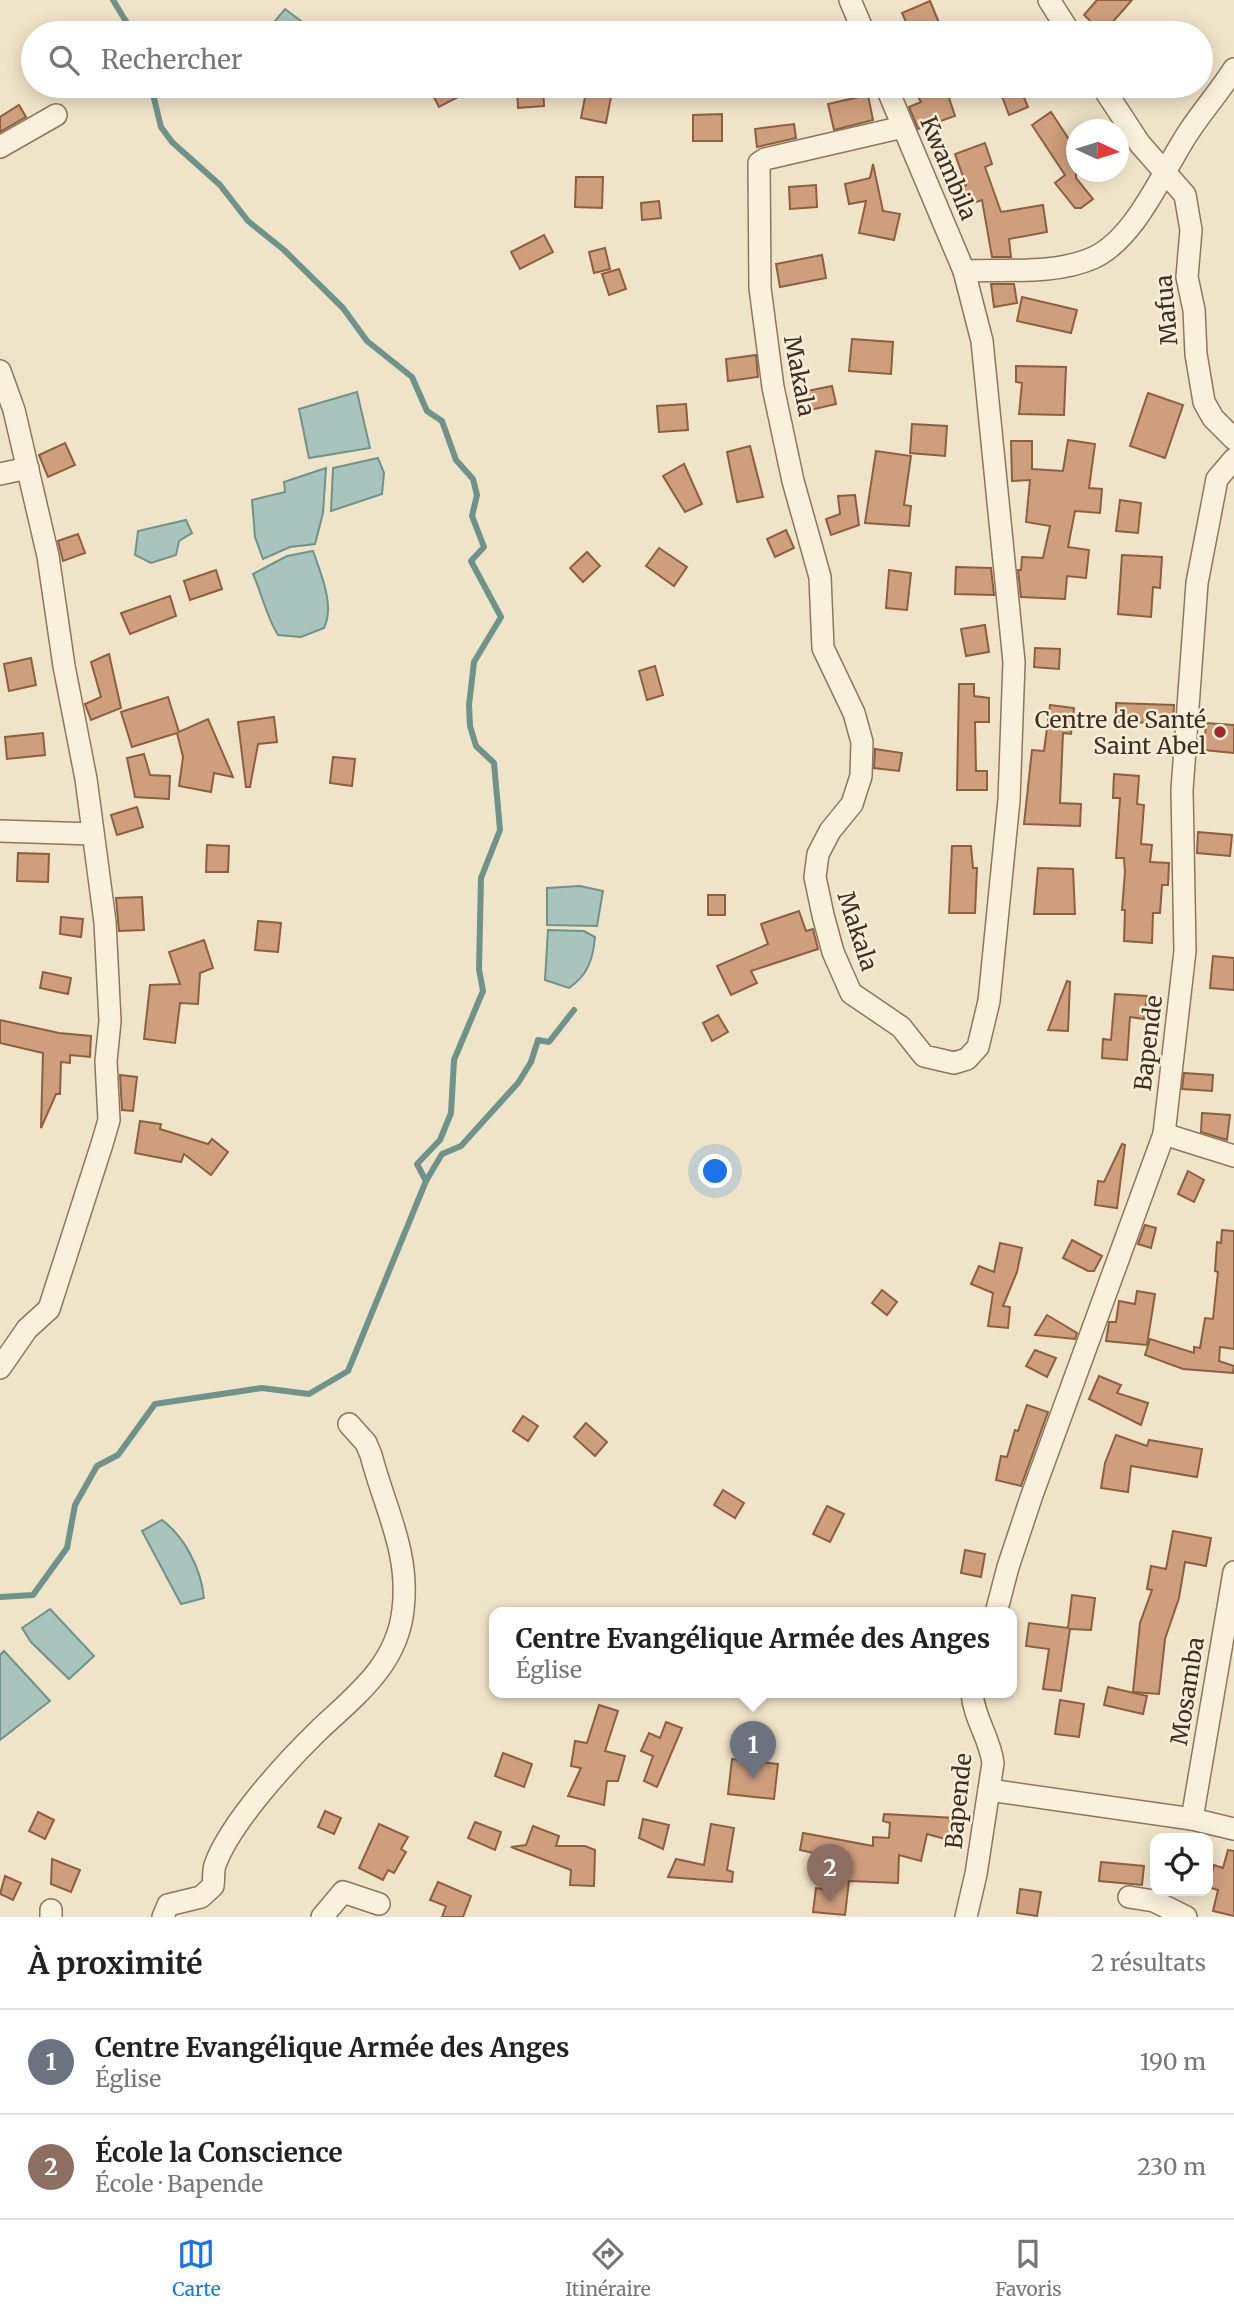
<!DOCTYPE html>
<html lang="fr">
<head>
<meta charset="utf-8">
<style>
  :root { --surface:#fff; --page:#f6f6f6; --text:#222; --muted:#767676; --line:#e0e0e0; --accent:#1a73e8 }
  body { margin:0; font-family:Merriweather,serif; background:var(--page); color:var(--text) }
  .controls { position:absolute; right:21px; bottom:21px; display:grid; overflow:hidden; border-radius:14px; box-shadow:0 4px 18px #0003 }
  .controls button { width:63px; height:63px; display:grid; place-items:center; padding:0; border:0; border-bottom:2px solid var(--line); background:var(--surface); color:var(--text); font:35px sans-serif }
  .compass { position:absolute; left:1066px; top:119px; width:63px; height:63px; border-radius:50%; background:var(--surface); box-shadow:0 4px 18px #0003; rotate:94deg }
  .you { position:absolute; left:716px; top:1172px; width:24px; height:24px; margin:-18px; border:5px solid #fff; border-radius:50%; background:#1a73e8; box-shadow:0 0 0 10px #1a73e833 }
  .badge { display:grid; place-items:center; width:46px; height:46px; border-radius:50%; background:var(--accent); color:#fff; font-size:23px; font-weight:700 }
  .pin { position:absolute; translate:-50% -58px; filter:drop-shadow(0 2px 4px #0008) }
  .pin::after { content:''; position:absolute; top:37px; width:24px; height:21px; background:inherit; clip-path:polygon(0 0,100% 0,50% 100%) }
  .popup { position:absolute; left:489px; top:1607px; width:528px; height:91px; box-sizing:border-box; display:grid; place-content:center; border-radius:14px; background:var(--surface); filter:drop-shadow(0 2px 5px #0005); font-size:23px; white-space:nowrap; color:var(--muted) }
  .popup b { font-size:26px; color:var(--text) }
  .popup::after { content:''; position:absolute; left:50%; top:100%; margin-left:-14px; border:14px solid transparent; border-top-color:var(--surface) }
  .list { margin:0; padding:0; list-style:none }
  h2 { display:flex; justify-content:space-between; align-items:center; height:91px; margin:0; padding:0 28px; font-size:30px }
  h2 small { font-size:23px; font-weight:400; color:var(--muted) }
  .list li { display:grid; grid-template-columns:46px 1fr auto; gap:21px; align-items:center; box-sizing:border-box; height:105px; padding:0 28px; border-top:2px solid var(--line) }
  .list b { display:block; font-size:26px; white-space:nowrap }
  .list p { margin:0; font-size:23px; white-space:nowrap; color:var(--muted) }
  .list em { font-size:23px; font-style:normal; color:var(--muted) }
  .icon { flex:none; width:38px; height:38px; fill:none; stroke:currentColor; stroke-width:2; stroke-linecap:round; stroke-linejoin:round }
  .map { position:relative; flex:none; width:1234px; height:1917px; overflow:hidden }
  .search { position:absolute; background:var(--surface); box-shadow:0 4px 18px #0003; left:21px; right:21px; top:21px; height:77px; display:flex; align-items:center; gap:18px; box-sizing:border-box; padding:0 24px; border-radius:38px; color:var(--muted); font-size:26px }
  .sheet { height:301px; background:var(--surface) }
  nav { display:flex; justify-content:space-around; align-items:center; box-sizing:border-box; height:98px; border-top:2px solid var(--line); background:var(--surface); font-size:19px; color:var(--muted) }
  nav a { display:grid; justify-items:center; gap:4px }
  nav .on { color:var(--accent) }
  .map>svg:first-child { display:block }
  .water { fill:#a9c4bc; stroke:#6f938a; stroke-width:2 }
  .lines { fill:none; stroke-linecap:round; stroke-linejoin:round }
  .stream { stroke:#6f938a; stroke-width:6 }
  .building { fill:#cf9f7d; stroke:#8d5f41; stroke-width:2 }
  .street-casing { stroke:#8d765c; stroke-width:24 }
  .street { stroke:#faf1dc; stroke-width:21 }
  .poi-dot { fill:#9e2a2b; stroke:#f7eed8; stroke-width:2.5 }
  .labels { text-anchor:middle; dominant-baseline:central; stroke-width:5; stroke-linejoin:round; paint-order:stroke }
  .street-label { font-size:23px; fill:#3d2e20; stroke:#f7eed8 }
  .poi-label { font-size:23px; fill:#3d2e20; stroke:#f7eed8; text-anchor:end }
</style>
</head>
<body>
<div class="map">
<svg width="1234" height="1917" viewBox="0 0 1234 1917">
  <rect width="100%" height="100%" fill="#f0e4c8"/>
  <g class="water">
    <polygon points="285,9 317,33 265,33"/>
    <polygon points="357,392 370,448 309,458 299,409"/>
    <polygon points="378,458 384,473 382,494 331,511 333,468"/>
    <polygon points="326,468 323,513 315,544 290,547 263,559 255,537 252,500 285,492 284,482"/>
    <polygon points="186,520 192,533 179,541 176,555 151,563 135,555 138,531"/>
    <path d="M313,551C321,574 335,606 324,628L301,637L278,635C266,616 262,594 253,574L287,556Z"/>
    <polygon points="580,886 603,891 597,926 547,925 547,888"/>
    <path d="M548,930L584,931L595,937C593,959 588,975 569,988L545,980Z"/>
    <path d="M162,1520C185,1537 201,1569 204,1598L181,1604L142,1531Z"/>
    <polygon points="50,1609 94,1656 69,1679 31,1642 22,1628"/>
    <polygon points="4,1651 50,1701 0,1740 0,1655"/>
  </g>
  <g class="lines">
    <g class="stream">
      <polyline points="113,0 133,33"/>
      <polyline points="426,1181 442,1154 461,1146 518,1083 531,1062 538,1040 549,1042 574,1010"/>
      <polyline points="0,1597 33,1595 67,1548 75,1505 97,1466 118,1455 155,1404 262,1388 309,1394 348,1371 426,1181 417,1164 440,1140 451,1113 454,1060 483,991 479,969 481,878 500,830 494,763 476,746 470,726 469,705 474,662 501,617 471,561 484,547 472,516 477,495 473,479 456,460 442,421 427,411 412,377 367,341 343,308 284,250 248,221 220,185 172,142 161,127 151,86"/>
    </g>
  </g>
  <g class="building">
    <polygon points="1097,0 1132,0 1103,33 1084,15"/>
    <polygon points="930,1 940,25 920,33 911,33 902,13"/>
    <polygon points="428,86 479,86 439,107"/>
    <polygon points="517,86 543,86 544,106 518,108"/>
    <polygon points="912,86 945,86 955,116 918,129 909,107 921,102"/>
    <polygon points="998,86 1019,86 1028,107 1009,115"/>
    <polygon points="586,92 611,97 606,123 581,118"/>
    <polygon points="868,95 873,120 834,130 828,104"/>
    <polygon points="19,105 26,117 0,132 0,117"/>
    <polygon points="1051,112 1076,150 1076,178 1093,199 1081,208 1075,208 1055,183 1065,175 1032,125"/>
    <polygon points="722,114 722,141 693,141 693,115"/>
    <polygon points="794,124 796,138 757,147 755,129"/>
    <polygon points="985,143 992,164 985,167 1001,212 1043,205 1047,232 1009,239 1011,257 992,257 982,200 967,205 960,187 966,185 955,154"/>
    <polygon points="873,164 883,211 900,214 894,240 859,233 866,201 849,204 845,184 870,178"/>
    <polygon points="576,177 603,177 602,208 575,207"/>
    <polygon points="816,185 817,207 790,209 789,187"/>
    <polygon points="659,201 661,218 642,220 641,203"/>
    <polygon points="544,235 553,252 520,269 511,252"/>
    <polygon points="605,248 610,269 594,273 589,252"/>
    <polygon points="822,255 826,278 780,287 776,264"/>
    <polygon points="619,269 626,289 609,295 602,274"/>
    <polygon points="991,284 1014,284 1017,303 994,307"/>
    <polygon points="1022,297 1077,310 1071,333 1017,321"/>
    <polygon points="852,339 893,342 891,374 849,371"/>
    <polygon points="756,355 758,377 728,381 726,359"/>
    <polygon points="1016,366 1066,367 1064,415 1019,414 1022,383 1016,382"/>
    <polygon points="832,386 836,404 806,411 802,392"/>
    <polygon points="1148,393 1183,405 1165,458 1130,446"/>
    <polygon points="686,404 688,430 659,432 657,406"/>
    <polygon points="912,424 947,426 945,456 910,453"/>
    <polygon points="1068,440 1095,444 1089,488 1102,489 1100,513 1075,511 1068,547 1089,550 1086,578 1067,576 1065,599 1021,597 1018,570 1021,570 1022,557 1043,558 1050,526 1026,522 1030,480 1012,481 1011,441 1032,441 1032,469 1063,471"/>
    <polygon points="65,443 75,465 48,477 39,455"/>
    <polygon points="750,446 763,497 737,502 727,452"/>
    <polygon points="876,451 911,456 904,505 911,506 909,526 865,523"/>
    <polygon points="684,464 702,504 685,512 663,476"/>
    <polygon points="855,495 859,525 831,535 826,519 840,514 838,496"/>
    <polygon points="1120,500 1141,503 1138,533 1116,531"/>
    <polygon points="786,530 794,548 775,557 767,539"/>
    <polygon points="78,534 85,553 63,561 58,541"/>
    <polygon points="659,548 687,567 674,586 646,566"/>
    <polygon points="587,552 600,566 583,582 570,568"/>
    <polygon points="1122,555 1162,557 1160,588 1153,587 1151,617 1118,614"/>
    <polygon points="956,567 991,568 994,595 955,594"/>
    <polygon points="216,570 222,589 190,600 184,581"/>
    <polygon points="889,570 911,573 907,610 886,608"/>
    <polygon points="170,596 176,616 130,634 121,613"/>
    <polygon points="985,625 989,652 966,656 961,629"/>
    <polygon points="1035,648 1060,649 1059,669 1034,667"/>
    <polygon points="109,654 121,708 91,720 85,704 101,697 91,662"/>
    <polygon points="31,658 36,685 9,691 4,664"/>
    <polygon points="655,666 663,695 647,700 639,671"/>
    <polygon points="959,684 974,684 974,696 989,698 989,722 975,722 976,771 987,771 987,790 957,790"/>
    <polygon points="168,697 179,732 208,719 233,777 214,773 211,792 179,786 183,757 177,733 132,747 121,712"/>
    <polygon points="1116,703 1174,705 1173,723 1116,722"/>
    <polygon points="1050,705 1074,708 1071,734 1063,733 1060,803 1081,804 1080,826 1024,824 1032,750 1044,751"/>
    <polygon points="274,717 277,742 258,744 250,787 246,787 238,722"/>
    <polygon points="1206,723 1234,725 1234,753 1204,750"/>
    <polygon points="43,733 45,755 7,759 5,737"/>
    <polygon points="875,749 902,753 899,771 874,768"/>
    <polygon points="144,754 150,775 170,776 169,799 135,797 127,758"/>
    <polygon points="333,757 355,759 352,786 330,783"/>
    <polygon points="1114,774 1139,776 1137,804 1144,805 1141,844 1152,845 1150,862 1169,863 1168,885 1162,885 1160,913 1153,913 1152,943 1124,941 1125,910 1122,910 1125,872 1124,858 1116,858 1120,798 1113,798"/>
    <polygon points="137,807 143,827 117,835 111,815"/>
    <polygon points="1198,832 1232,835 1230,856 1197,853"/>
    <polygon points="207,845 229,846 228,872 206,872"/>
    <polygon points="952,846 971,846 973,868 977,868 975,913 949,913"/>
    <polygon points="18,853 49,854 48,882 17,881"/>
    <polygon points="1038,868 1073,869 1075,914 1034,914"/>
    <rect x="708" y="895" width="17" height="20"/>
    <polygon points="142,897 144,930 119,931 116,898"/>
    <polygon points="799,911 806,931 813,929 818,949 751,971 757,983 731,995 717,966 768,944 761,924"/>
    <polygon points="61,917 83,919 81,937 60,934"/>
    <polygon points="258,921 281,923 278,952 255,950"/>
    <polygon points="204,940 213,968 200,973 198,1004 180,1003 175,1043 144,1039 150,985 180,984 169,952"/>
    <polygon points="1213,956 1234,958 1234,990 1210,988"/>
    <polygon points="43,972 71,978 68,994 40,988"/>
    <polygon points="1067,981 1070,982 1068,1031 1048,1030"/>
    <polygon points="1115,994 1147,996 1144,1019 1130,1017 1127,1060 1102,1058 1103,1039 1111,1040"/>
    <polygon points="718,1015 728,1032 712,1041 703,1023"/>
    <polygon points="0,1020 59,1033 91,1036 90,1057 70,1055 70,1063 61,1062 60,1094 56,1094 41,1128 43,1053 0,1043"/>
    <polygon points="1184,1073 1213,1075 1212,1091 1182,1089"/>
    <polygon points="120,1075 137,1077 133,1111 122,1110"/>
    <polygon points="1202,1113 1230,1115 1227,1140 1201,1132"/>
    <polygon points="140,1121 161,1124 160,1129 208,1144 212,1139 228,1152 211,1175 184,1154 181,1162 135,1153"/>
    <polygon points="1122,1144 1125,1145 1117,1208 1095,1205 1098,1181 1104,1182"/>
    <polygon points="1188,1171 1204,1180 1194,1202 1178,1194"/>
    <polygon points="1145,1225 1156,1228 1151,1248 1138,1244"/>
    <polygon points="1222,1230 1234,1231 1234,1349 1220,1347 1219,1361 1234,1366 1233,1373 1183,1369 1145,1355 1150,1339 1194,1353 1194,1347 1200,1348 1205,1318 1213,1319 1218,1272 1215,1271 1217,1242 1221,1243"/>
    <polygon points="1072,1240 1102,1256 1094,1271 1088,1271 1063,1258"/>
    <polygon points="1000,1243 1022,1248 1017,1272 1003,1306 1010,1307 1008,1328 988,1326 993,1293 971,1284 979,1266 994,1272"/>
    <polygon points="882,1290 897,1302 887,1315 872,1303"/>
    <polygon points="1137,1291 1155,1294 1147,1345 1106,1341 1109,1322 1116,1322 1119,1301 1135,1304"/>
    <polygon points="1047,1315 1077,1333 1075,1339 1035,1335"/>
    <polygon points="1035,1350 1056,1358 1047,1377 1026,1366"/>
    <polygon points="1099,1376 1121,1385 1117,1393 1148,1403 1141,1425 1089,1399"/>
    <polygon points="1027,1405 1048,1412 1021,1486 996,1480 1001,1456 1007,1457 1015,1430 1018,1431"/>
    <polygon points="523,1416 538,1426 528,1441 513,1431"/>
    <polygon points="586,1423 607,1442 595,1456 574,1437"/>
    <polygon points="1116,1435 1147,1446 1149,1440 1202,1449 1197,1477 1131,1466 1128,1492 1101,1488 1105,1463"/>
    <polygon points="723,1490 744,1503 735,1518 714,1505"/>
    <polygon points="827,1506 844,1514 830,1542 813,1534"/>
    <polygon points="1173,1531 1211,1538 1206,1566 1185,1562 1179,1598 1165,1639 1159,1694 1133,1692 1140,1623 1152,1590 1147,1589 1151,1566 1166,1569"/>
    <polygon points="965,1550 985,1554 981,1577 961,1573"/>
    <polygon points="1072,1595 1095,1598 1091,1630 1070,1629 1061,1691 1043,1689 1049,1649 1026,1646 1029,1623 1068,1628"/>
    <polygon points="1108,1687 1147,1696 1143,1714 1104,1705"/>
    <polygon points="1060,1700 1084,1704 1079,1737 1055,1734"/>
    <polygon points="599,1705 618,1711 605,1751 625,1756 618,1781 607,1781 604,1805 568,1796 581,1768 571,1766 575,1741 587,1743"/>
    <polygon points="666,1722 682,1728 657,1787 644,1781 653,1756 641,1751 649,1733 660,1738"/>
    <polygon points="503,1753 532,1764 524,1787 495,1776"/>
    <polygon points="732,1759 778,1764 774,1799 728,1794"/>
    <polygon points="325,1811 341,1818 334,1834 318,1827"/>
    <polygon points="38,1812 54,1820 45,1839 29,1831"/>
    <polygon points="884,1814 955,1818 949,1840 927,1834 921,1861 899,1855 898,1883 849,1881 845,1915 813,1912 816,1888 824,1889 827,1856 800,1850 803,1833 873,1846 873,1837 889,1838 890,1823 883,1821"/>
    <polygon points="643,1819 669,1825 663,1849 639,1838"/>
    <polygon points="475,1822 501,1832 495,1850 468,1838"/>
    <polygon points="379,1824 408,1837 401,1849 406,1852 394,1873 388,1870 383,1880 359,1868"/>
    <polygon points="711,1824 734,1828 727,1870 733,1872 732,1882 668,1877 676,1859 704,1865"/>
    <polygon points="533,1826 559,1836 556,1846 585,1846 595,1850 594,1886 570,1885 571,1870 511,1847 526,1845"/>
    <polygon points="1228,1850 1234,1851 1234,1916 1213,1911 1218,1890 1208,1887 1214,1865 1223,1868"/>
    <polygon points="52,1859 80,1870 71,1892 51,1884"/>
    <polygon points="1101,1862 1144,1866 1142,1885 1099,1881"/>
    <polygon points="5,1876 21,1883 13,1900 0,1894"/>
    <polygon points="438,1882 471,1896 463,1917 442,1917 446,1906 430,1900"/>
    <polygon points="1020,1889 1041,1892 1037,1916 1017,1913"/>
  </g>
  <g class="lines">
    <g class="street-casing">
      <g id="street">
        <polyline points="850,0 864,33"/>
        <polyline points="1049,0 1070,33"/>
        <polyline points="886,86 964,271 982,341 1014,662 1009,800 989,1001 978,1047 967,1059 954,1063 924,1056 901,1027 851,993 833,952 823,915 815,877 818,854 830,831 852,804 861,776 862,742 854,713 823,648 820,577 793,481 773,387 760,288 759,163 765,159 903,127"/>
        <polyline points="1102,86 1140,144 1185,195 1191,230 1187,277 1194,310 1196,354 1204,402 1213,418 1234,439"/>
        <polyline points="0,147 56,115"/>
        <path d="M964,271C1006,269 1054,275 1093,258C1137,238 1164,168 1190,130C1204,109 1220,91 1234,69"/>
        <polyline points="0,371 14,410 48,556 64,666 86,779 105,922 110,1021 106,1061 109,1120 102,1144 49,1309 27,1329 0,1368"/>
        <polyline points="0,474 28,468"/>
        <polyline points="0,831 93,834"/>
        <polyline points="1164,1134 1234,1156"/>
        <polyline points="996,1613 1008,1567 1032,1495 1164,1134 1185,951 1182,790 1197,583 1217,479 1234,459"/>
        <polyline points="989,1790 1192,1819 1234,1829"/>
        <polyline points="1192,1819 1234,1572"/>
        <polyline points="1129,1897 1154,1901 1186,1917"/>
        <polyline points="51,1910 51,1917"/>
        <path d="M163,1917L168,1905L201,1897L213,1886C214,1880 213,1871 215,1865C230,1823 287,1761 319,1730C356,1695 397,1665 403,1610C410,1552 385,1509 371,1455L366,1443L349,1424"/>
        <polyline points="322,1917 343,1892 379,1904"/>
        <path d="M966,1917L976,1874L993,1763C990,1738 974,1719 972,1693"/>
      </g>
    </g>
    <use href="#street" class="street"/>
  </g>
  <circle class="poi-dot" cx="1220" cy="732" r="7"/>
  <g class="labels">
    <g class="street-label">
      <text transform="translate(949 168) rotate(67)">Kwambila</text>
      <text transform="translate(1166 310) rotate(-95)">Mafua</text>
      <text transform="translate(800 376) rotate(79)">Makala</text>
      <text transform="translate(858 931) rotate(72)">Makala</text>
      <text transform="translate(1148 1043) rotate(-83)">Bapende</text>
      <text transform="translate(1187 1691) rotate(-81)">Mosamba</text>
      <text transform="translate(958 1801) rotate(-84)">Bapende</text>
    </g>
    <g class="poi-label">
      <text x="1206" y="719">Centre de Santé<tspan x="1206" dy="26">Saint Abel</tspan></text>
    </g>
  </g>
</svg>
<div class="controls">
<button><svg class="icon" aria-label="locate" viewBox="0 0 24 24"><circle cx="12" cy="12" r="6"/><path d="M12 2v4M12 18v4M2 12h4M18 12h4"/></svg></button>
</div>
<svg class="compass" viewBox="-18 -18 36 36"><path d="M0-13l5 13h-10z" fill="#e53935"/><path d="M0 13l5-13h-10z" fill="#767676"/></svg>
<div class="you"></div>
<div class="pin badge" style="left:753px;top:1779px;background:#6b7280">1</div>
<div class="popup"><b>Centre Evangélique Armée des Anges</b>Église</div>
<div class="pin badge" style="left:830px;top:1902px;background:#8d6e63">2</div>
<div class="search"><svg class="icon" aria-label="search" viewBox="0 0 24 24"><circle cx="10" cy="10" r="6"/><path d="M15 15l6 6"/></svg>Rechercher</div>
</div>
<section class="sheet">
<h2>À proximité<small>2 résultats</small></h2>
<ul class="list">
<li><span class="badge" style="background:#6b7280">1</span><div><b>Centre Evangélique Armée des Anges</b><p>Église</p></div><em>190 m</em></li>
<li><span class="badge" style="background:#8d6e63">2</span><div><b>École la Conscience</b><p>École · Bapende</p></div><em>230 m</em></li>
</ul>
</section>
<nav>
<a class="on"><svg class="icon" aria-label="map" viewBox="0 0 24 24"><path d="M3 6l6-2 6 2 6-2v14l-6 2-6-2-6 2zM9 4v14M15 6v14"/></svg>Carte</a>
<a><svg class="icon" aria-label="directions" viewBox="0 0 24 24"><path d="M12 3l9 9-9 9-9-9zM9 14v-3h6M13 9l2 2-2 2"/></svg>Itinéraire</a>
<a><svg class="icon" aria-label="saved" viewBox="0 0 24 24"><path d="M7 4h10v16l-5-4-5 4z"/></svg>Favoris</a>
</nav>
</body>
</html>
